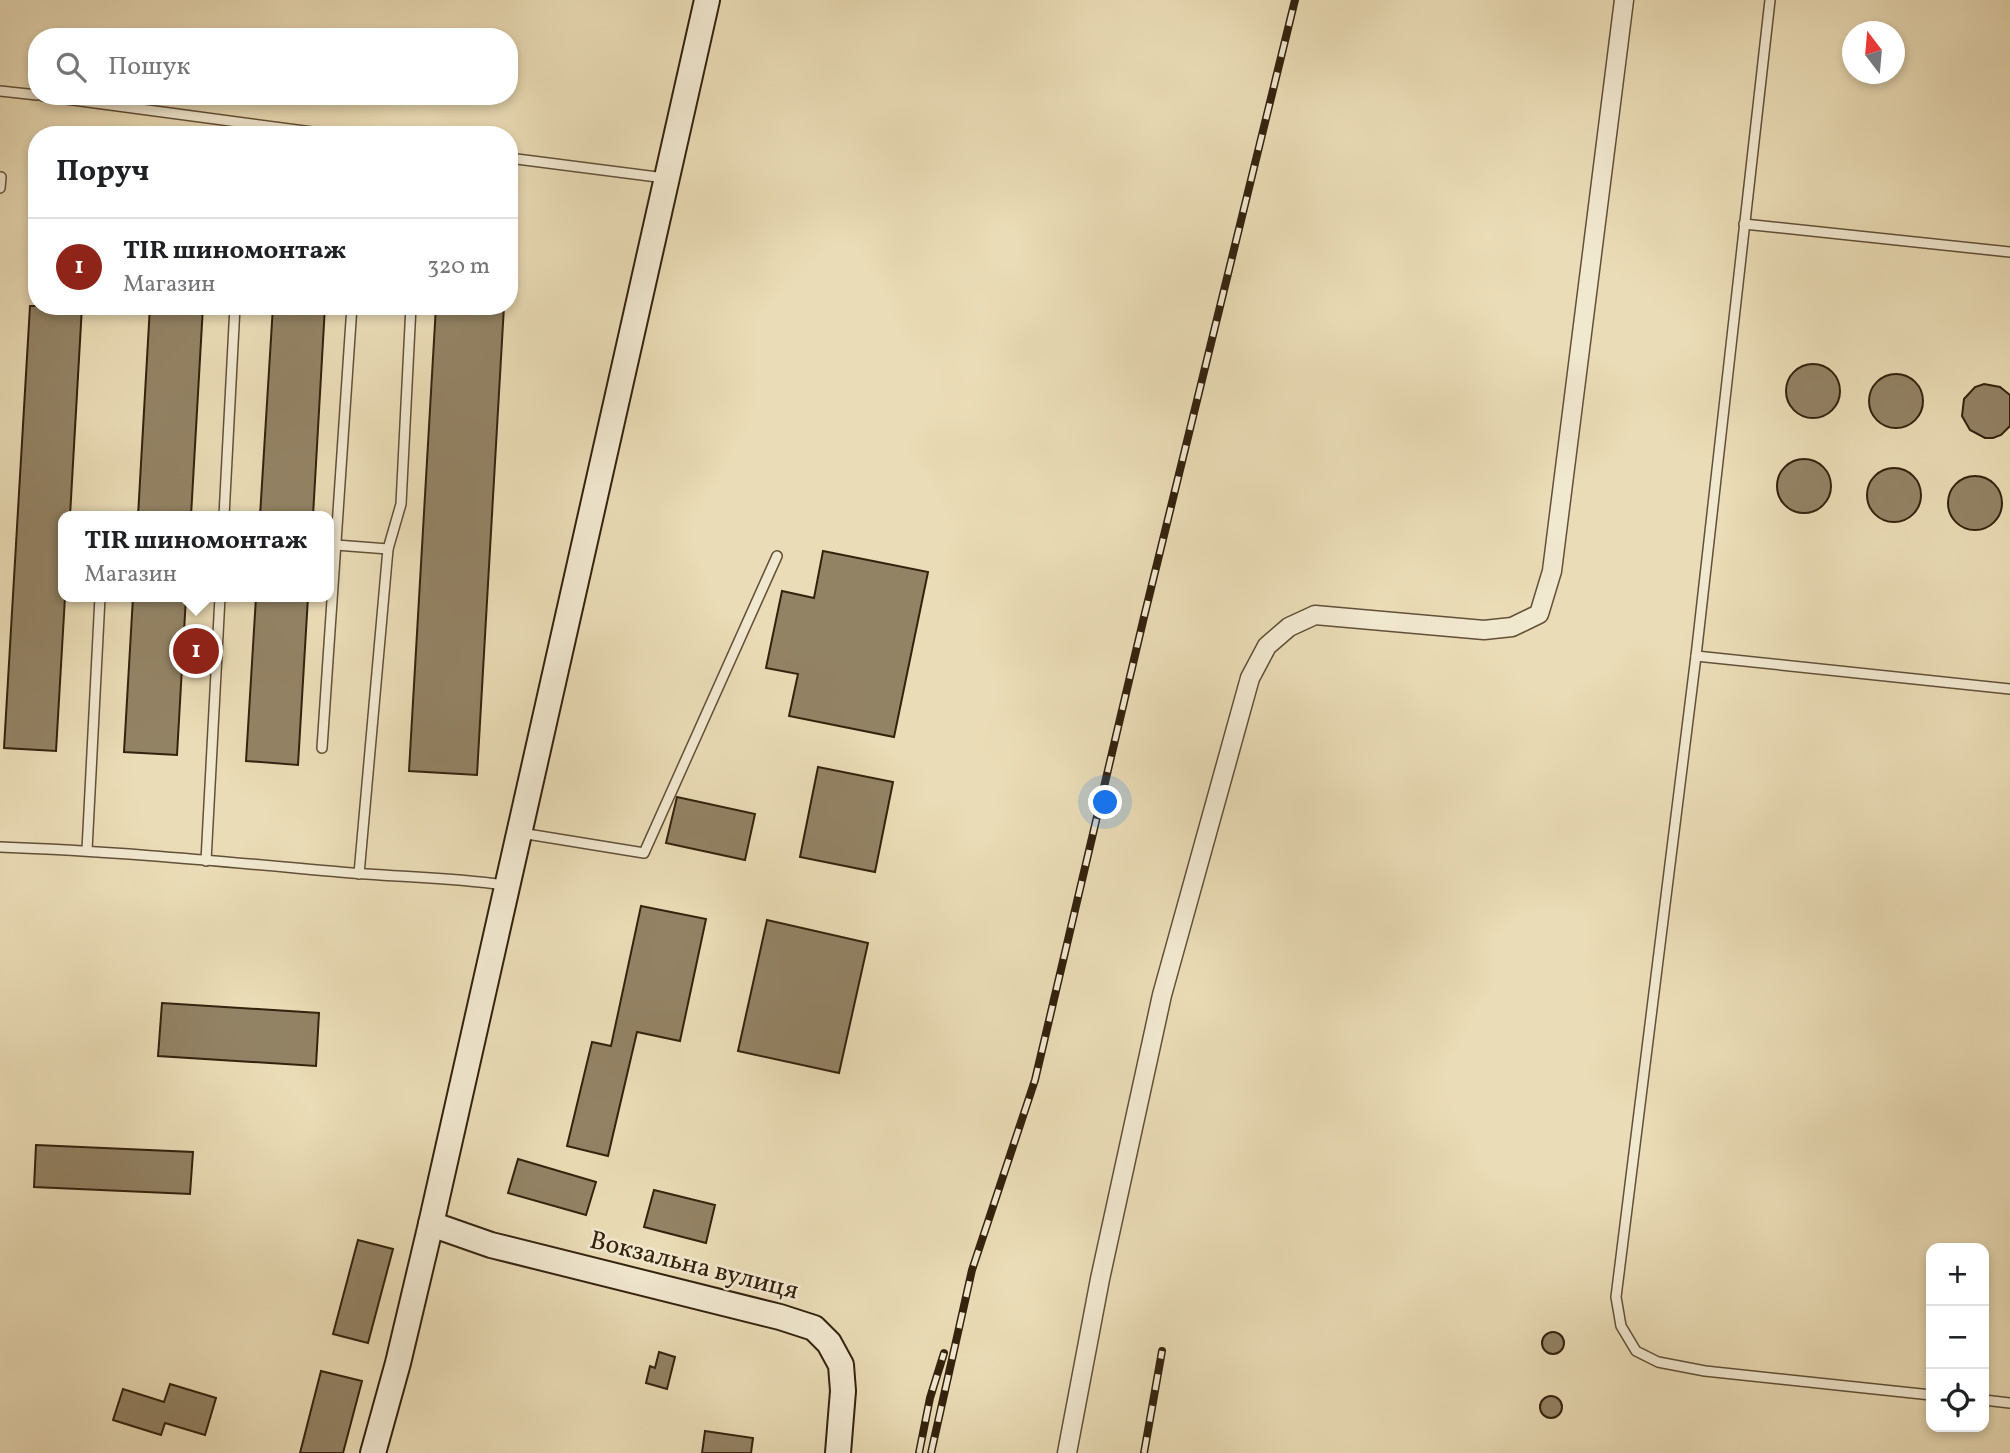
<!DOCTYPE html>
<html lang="uk">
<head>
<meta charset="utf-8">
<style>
  :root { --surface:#fff; --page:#f2f2f2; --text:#202124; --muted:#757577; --line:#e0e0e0; --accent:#8f2418 }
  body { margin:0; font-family:Vollkorn,serif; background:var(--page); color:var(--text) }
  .controls { position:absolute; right:21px; bottom:21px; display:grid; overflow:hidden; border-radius:14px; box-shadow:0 4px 10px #0003 }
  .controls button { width:63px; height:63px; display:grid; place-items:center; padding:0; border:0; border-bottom:2px solid var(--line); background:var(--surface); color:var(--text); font:35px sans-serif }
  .compass { position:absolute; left:1842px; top:21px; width:63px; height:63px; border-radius:50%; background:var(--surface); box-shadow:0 4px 10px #0003; rotate:344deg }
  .you { position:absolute; left:1106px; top:803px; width:24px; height:24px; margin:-18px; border:5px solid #fff; border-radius:50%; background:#1a73e8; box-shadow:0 0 0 10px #1a73e833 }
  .badge { display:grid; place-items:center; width:46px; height:46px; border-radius:50%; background:var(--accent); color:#fff; font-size:23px; font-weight:700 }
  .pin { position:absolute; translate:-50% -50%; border:4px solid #fff; box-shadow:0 2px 7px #0006 }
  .popup { position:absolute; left:58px; top:511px; width:276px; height:91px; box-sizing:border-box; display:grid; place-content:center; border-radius:14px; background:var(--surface); filter:drop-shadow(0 2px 5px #0005); font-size:23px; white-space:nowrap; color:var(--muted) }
  .popup b { font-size:26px; color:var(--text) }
  .popup::after { content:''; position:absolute; left:50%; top:100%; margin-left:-14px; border:14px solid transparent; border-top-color:var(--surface) }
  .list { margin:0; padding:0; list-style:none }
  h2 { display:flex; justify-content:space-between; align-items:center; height:91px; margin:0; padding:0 28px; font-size:30px }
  h2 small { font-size:23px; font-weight:400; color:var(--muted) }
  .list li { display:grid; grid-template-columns:46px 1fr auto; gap:21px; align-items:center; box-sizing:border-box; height:98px; padding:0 28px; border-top:2px solid var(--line) }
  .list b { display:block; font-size:26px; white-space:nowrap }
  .list p { margin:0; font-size:23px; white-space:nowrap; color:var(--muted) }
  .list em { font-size:23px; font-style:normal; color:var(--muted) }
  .icon { flex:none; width:38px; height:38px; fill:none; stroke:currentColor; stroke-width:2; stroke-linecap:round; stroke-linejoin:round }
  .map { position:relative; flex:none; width:2010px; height:1453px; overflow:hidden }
  .search { position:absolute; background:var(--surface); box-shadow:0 4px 10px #0003; left:28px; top:28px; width:490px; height:77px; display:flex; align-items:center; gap:18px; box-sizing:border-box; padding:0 24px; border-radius:28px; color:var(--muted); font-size:26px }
  .panel { position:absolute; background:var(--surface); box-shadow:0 4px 10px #0003; left:28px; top:126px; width:490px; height:189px; border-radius:28px }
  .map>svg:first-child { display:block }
  .building { fill:#938365; stroke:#34220e; stroke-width:2 }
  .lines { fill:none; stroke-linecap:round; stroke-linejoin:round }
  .lane-casing { stroke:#625038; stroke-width:12 }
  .street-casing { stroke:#625038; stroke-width:21 }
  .secondary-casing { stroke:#34220e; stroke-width:28 }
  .lane { stroke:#f1e8d0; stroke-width:9 }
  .street { stroke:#f1e8d0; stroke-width:18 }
  .secondary { stroke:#f1e8d0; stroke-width:24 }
  .rail-casing { stroke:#34220e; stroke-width:8 }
  .rail { stroke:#f1e8d0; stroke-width:5; stroke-dasharray:16; stroke-linecap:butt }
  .labels { text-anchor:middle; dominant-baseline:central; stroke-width:5; stroke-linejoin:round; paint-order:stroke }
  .street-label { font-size:26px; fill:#34220e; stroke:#f1e8d0 }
</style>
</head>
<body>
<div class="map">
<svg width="2010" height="1453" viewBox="0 0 2010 1453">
  <rect width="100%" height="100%" fill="#eadcb6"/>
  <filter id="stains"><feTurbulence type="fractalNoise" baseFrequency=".00286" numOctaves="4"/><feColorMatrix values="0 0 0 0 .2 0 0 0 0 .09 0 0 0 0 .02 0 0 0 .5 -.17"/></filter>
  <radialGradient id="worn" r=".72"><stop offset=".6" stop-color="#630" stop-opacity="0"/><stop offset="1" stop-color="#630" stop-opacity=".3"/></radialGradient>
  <g class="building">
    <polygon points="30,306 82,306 70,516 63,516 63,597 65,597 56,751 4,748"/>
    <polygon points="150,306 203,306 191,516 138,516"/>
    <polygon points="273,306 325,306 313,516 260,516"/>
    <polygon points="436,306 504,306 477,775 409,771"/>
    <circle cx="1813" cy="391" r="27"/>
    <circle cx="1896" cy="401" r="27"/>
    <polygon points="1984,384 2000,387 2010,395 2010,426 2001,435 1993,438 1985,438 1970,430 1962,416 1964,399 1975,387"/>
    <circle cx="1804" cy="486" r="27"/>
    <circle cx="1894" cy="495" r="27"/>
    <circle cx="1975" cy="503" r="27"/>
    <polygon points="823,551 928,572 894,737 789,716 798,674 766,668 782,591 814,598"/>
    <polygon points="133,597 186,597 177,755 124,752"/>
    <polygon points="256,597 308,597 298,765 246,761"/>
    <polygon points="818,767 893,782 875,872 800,857"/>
    <polygon points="677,797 755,814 745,860 666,843"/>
    <polygon points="641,906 706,919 680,1041 637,1032 608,1156 567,1146 592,1042 611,1046"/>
    <polygon points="767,920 868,943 839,1073 738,1051"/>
    <polygon points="162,1003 319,1013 316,1066 158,1056"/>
    <polygon points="36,1145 193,1152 190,1194 34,1187"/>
    <polygon points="518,1159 596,1182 586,1215 508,1193"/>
    <polygon points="654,1190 715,1205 706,1243 644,1227"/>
    <polygon points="358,1240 393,1249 368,1343 333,1334"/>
    <circle cx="1553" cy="1343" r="11"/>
    <polygon points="659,1352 675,1357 667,1389 646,1383 650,1366 655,1368"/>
    <polygon points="321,1371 362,1381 343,1453 300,1453"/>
    <polygon points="170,1384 216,1398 205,1435 165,1423 161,1435 113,1420 123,1389 164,1402"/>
    <circle cx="1551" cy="1407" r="11"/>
    <polygon points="705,1431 753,1438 751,1453 702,1453"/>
  </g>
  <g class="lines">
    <g class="lane-casing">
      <g id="lane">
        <polyline points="1770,0 1696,656 1616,1297 1621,1326 1636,1351 1658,1362 1705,1371 1931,1395"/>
        <polyline points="0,91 37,95"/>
        <polyline points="43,96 335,135"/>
        <polyline points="509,158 665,178"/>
        <polyline points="0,188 1,177"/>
        <polyline points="1744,224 2010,252"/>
        <polyline points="224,516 235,306"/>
        <polyline points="336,545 388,549"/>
        <polyline points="1696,656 2010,689"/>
        <polyline points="322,748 352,306"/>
        <polyline points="521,833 644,853 777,556"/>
        <path d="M0,847C114,851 227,862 340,872C395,877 449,877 504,885"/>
        <polyline points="87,850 100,597"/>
        <polyline points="206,861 220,597"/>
        <polyline points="359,874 388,549 401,504 411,306"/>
        <polyline points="1984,1400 2010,1403"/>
      </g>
    </g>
    <g class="street-casing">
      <polyline id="street" points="1067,1453 1100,1279 1162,995 1250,678 1267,646 1289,627 1315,615 1484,630 1512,627 1539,614 1552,571 1624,0"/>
    </g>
    <g class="secondary-casing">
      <g id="secondary">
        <polyline points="431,1224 491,1245 780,1317 814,1328 829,1343 841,1365 843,1391 838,1453"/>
        <polyline points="373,1453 398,1363 431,1224 707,0"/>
      </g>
    </g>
    <use href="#lane" class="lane"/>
    <use href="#street" class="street"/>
    <use href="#secondary" class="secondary"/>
    <g class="rail-casing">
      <g id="rail">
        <polyline points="919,1453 930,1398 944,1353"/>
        <polyline points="931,1453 972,1270 1035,1080 1144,617 1295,0"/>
        <polyline points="1144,1453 1162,1351"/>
      </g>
    </g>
    <use href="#rail" class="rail"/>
  </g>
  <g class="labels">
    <g class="street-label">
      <text transform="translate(694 1266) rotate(14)">Вокзальна вулиця</text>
    </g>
  </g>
  <rect width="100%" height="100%" filter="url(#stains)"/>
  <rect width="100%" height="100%" fill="url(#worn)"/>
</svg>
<div class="controls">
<button>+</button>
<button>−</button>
<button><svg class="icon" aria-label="locate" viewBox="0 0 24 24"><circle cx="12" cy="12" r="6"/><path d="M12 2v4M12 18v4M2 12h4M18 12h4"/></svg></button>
</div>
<svg class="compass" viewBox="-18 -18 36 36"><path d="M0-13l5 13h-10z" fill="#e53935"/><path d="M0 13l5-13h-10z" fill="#757577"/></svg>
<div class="you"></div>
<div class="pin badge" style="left:196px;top:651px">1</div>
<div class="popup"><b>TIR шиномонтаж</b>Магазин</div>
<div class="search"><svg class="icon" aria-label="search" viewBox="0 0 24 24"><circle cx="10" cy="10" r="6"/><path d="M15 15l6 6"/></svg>Пошук</div>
<section class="panel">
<h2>Поруч<small></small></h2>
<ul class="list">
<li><span class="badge">1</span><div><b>TIR шиномонтаж</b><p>Магазин</p></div><em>320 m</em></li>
</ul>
</section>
</div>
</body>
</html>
